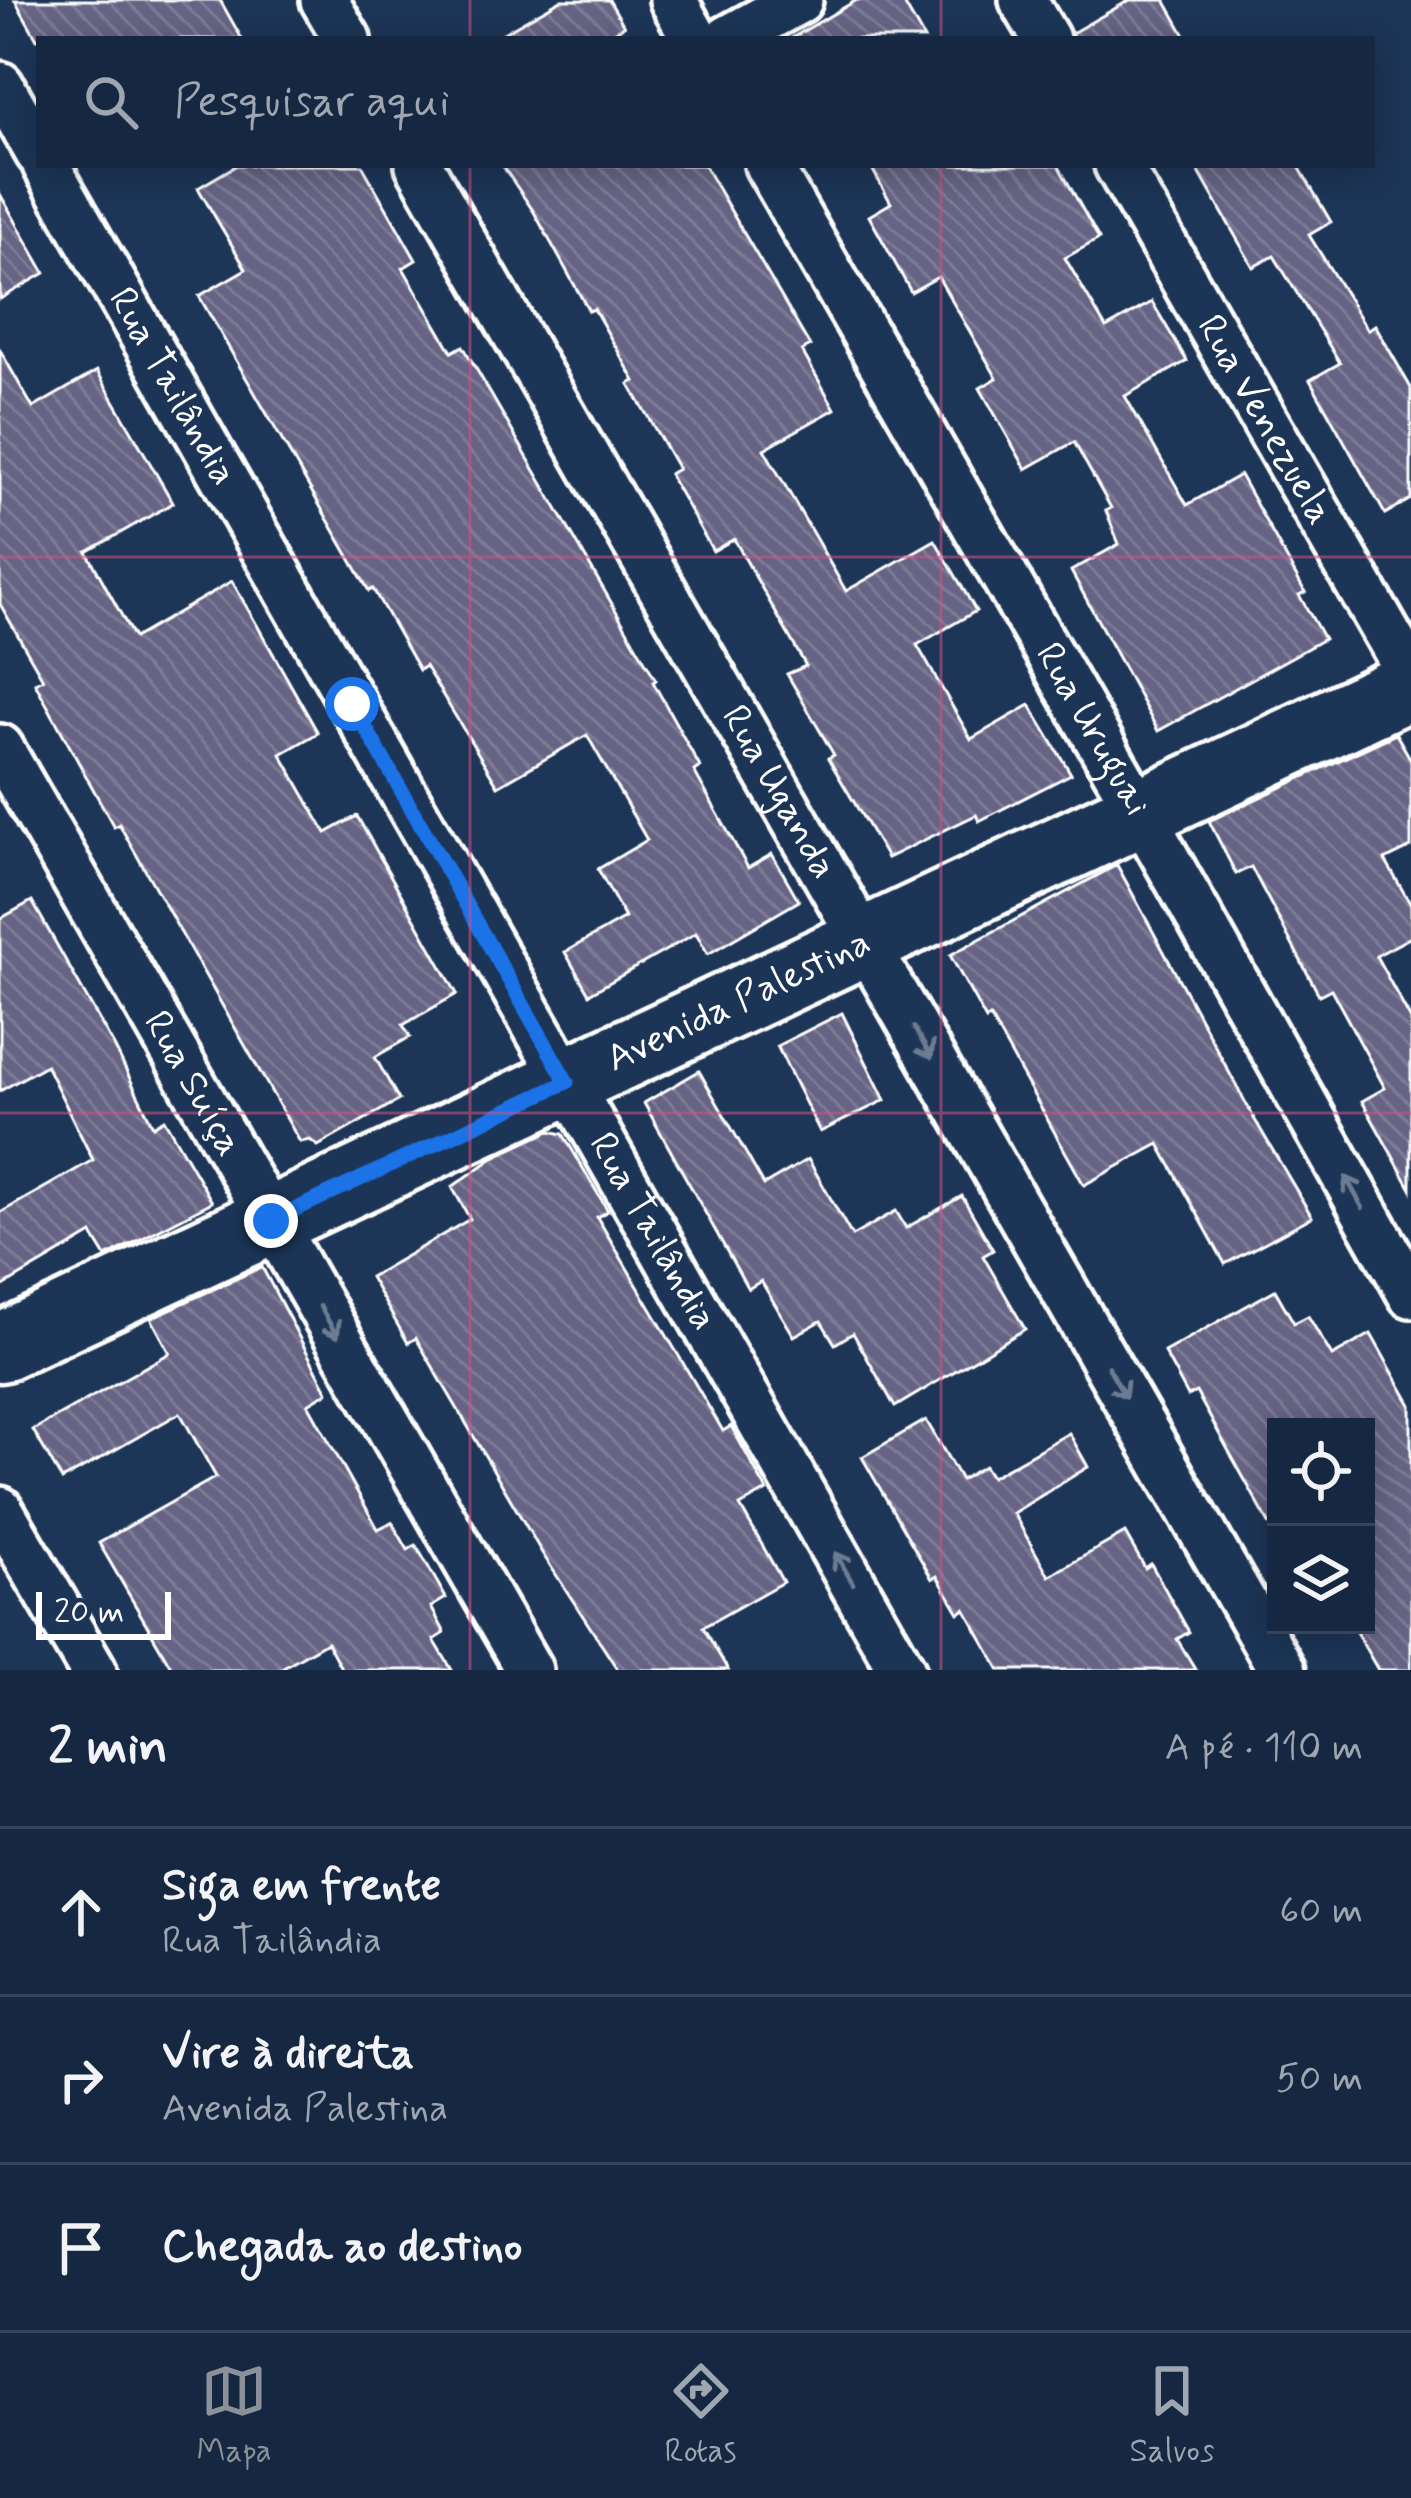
<!DOCTYPE html>
<html lang="pt">
<head>
<meta charset="utf-8">
<style>
  :root { --surface:#162841; --page:#23344c; --text:#f1f3f6; --muted:#9ea6b1; --line:#35445a; --accent:#8c9099 }
  body { margin:0; font-family:Mynerve,sans-serif; background:var(--page); color:var(--text) }
  .controls { position:absolute; right:36px; bottom:36px; display:grid; overflow:hidden; border-radius:0px; box-shadow:0 6px 30px #0003 }
  .controls button { width:108px; height:108px; display:grid; place-items:center; padding:0; border:0; border-bottom:3px solid var(--line); background:var(--surface); color:var(--text); font:60px sans-serif }
  .scale { position:absolute; left:36px; bottom:30px; width:135px; box-sizing:border-box; padding-left:12px; border:6px solid #fff; border-top:0; font-size:33px; line-height:42px; white-space:nowrap; color:#fff; -webkit-text-stroke:9px #1d3557; paint-order:stroke }
  .stop { position:absolute; width:36px; height:36px; margin:-27px; border:9px solid #1a73e8; border-radius:50%; background:#fff }
  .stop.end { background:#1a73e8; border-color:#fff; box-shadow:0 3px 12px #0008 }
  .list { margin:0; padding:0; list-style:none }
  h2 { display:flex; justify-content:space-between; align-items:center; height:156px; margin:0; padding:0 48px; font-size:51px }
  h2 small { font-size:39px; font-weight:400; color:var(--muted) }
  .list li { display:grid; grid-template-columns:78px 1fr auto; gap:36px; align-items:center; box-sizing:border-box; height:168px; padding:0 48px; border-top:3px solid var(--line) }
  .list b { display:block; font-size:45px; white-space:nowrap }
  .list p { margin:0; font-size:39px; white-space:nowrap; color:var(--muted) }
  .list em { font-size:39px; font-style:normal; color:var(--muted) }
  .icon { flex:none; width:66px; height:66px; fill:none; stroke:currentColor; stroke-width:2; stroke-linecap:round; stroke-linejoin:round }
  .map { position:relative; flex:none; width:1411px; height:1670px; overflow:hidden }
  .search { position:absolute; background:var(--surface); box-shadow:0 6px 30px #0003; left:36px; right:36px; top:36px; height:132px; display:flex; align-items:center; gap:30px; box-sizing:border-box; padding:0 42px; border-radius:0px; color:var(--muted); font-size:45px }
  .sheet { height:660px; background:var(--surface) }
  nav { display:flex; justify-content:space-around; align-items:center; box-sizing:border-box; height:168px; border-top:3px solid var(--line); background:var(--surface); font-size:33px; color:var(--muted) }
  nav a { display:grid; justify-items:center; gap:6px }
  nav .on { color:var(--accent) }
  .map>svg:first-child { display:block }
  .building { fill:url(#building-back-hatch); stroke:#fff; stroke-width:3 }
  .lines { fill:none; stroke-linecap:round; stroke-linejoin:round }
  .street-casing { stroke:#fff; stroke-width:54 }
  .secondary-casing { stroke:#fff; stroke-width:75 }
  .street { stroke:#1d3557; stroke-width:45 }
  .secondary { stroke:#1d3557; stroke-width:66 }
  .oneway { stroke:#6c7c92 }
  .route { stroke:#1a73e8; stroke-width:15 }
  .grid { fill:none; stroke:#d15284; stroke-width:3; stroke-opacity:0.55 }
  .labels { text-anchor:middle; dominant-baseline:central; stroke-width:9; stroke-linejoin:round; paint-order:stroke }
  .street-label { font-size:39px; fill:#fff; stroke:#1d3557 }
</style>
</head>
<body>
<div class="map">
<svg width="1411" height="1670" viewBox="0 0 1411 1670">
  <defs>
    <pattern id="building-back-hatch" width="6" height="6" patternUnits="userSpaceOnUse" patternTransform="scale(3)"><rect width="6" height="6" fill="#666484"/><path d="M-1 5l2 2M0 0l6 6M5-1l2 2" fill="none" stroke="#7d7b96"/></pattern>
  </defs>
  <rect width="100%" height="100%" fill="#1d3557"/>
  <filter id="ink" filterUnits="userSpaceOnUse"><feTurbulence type="fractalNoise" baseFrequency=".00833" numOctaves="2"/><feDisplacementMap in="SourceGraphic" scale="24" xChannelSelector="R" yChannelSelector="G"/><feConvolveMatrix kernelMatrix="1 2 1 2 8 2 1 2 1" color-interpolation-filters="sRGB"/></filter>
  <g filter="url(#ink)">
    <g class="building">
      <polygon points="15,0 220,0 242,39 37,39"/>
      <polygon points="561,0 609,0 624,26 602,39 493,39"/>
      <polygon points="857,0 902,0 924,39 790,39"/>
      <polygon points="1130,0 1165,0 1187,39 1073,39 1072,33"/>
      <polygon points="237,165 362,165 416,260 403,268 452,352 463,346 656,680 653,682 700,767 694,771 748,868 772,854 799,901 708,954 696,933 589,994 565,952 625,918 598,869 647,840 587,735 498,786 425,666 419,670 373,589 369,591 199,296 246,269 198,188"/>
      <polygon points="502,165 704,165 810,346 802,351 835,409 764,449 846,591 935,540 976,611 917,645 971,739 1030,705 1071,774 979,821 976,815 887,858 828,758 834,755 787,674 806,666 734,539 713,551 669,474 678,469 629,384 635,381 594,309 589,311 534,212"/>
      <polygon points="870,165 1058,165 1099,239 1065,258 1106,328 1152,302 1187,361 1125,396 1187,505 1240,475 1305,592 1299,595 1324,639 1158,731 1071,571 1119,544 1106,511 1111,508 1074,442 1026,469 980,388 997,378 938,277 911,292 869,216 891,203"/>
      <polygon points="1195,165 1298,165 1331,222 1309,235 1368,330 1375,325 1411,388 1411,499 1385,514 1310,380 1340,363 1274,256 1253,267"/>
      <polygon points="0,194 45,273 0,299"/>
      <polygon points="0,350 33,408 97,371 173,503 87,552 134,638 232,581 318,733 281,754 326,833 357,816 457,994 403,1025 410,1037 375,1057 399,1100 318,1146 310,1140 300,1142 119,824 114,827 35,683 43,679 0,604"/>
      <polygon points="1396,734 1411,760 1411,847 1385,860 1411,905 1411,937 1376,956 1411,1020 1411,1189 1362,1101 1385,1088 1331,989 1319,995 1251,867 1236,874 1209,821"/>
      <polygon points="1117,865 1255,1120 1312,1217 1225,1264 1159,1144 1084,1185 990,1017 986,1020 950,955"/>
      <polygon points="32,901 115,1048 153,1126 164,1119 212,1202 106,1257 92,1234 0,1288 0,1213 93,1160 46,1065 0,1091 0,919"/>
      <polygon points="842,1013 885,1100 820,1132 777,1046"/>
      <polygon points="699,1071 764,1185 808,1159 852,1236 896,1211 906,1228 962,1196 993,1250 983,1256 1025,1329 895,1407 853,1333 835,1344 821,1321 794,1336 761,1281 748,1289 644,1103"/>
      <polygon points="550,1131 563,1134 608,1211 597,1217 723,1431 731,1426 767,1491 740,1506 783,1582 703,1627 728,1670 618,1670 542,1553 416,1338 408,1343 370,1277 470,1219 452,1187 496,1156"/>
      <polygon points="262,1267 328,1392 308,1404 378,1529 392,1522 408,1550 416,1545 446,1598 431,1607 445,1633 434,1640 452,1670 342,1670 327,1642 278,1670 173,1670 99,1543 216,1477 180,1413 62,1480 33,1430 170,1353 151,1318"/>
      <polygon points="1275,1290 1294,1323 1308,1316 1332,1356 1371,1334 1411,1405 1411,1670 1378,1670 1352,1625 1366,1625 1366,1427 1276,1427 1276,1536 1196,1392 1188,1396 1164,1352"/>
      <polygon points="926,1420 961,1480 984,1466 991,1477 1069,1433 1088,1467 1013,1513 1049,1576 1125,1533 1145,1568 1151,1564 1189,1632 1177,1639 1196,1670 1000,1670 965,1609 959,1613 937,1576 932,1579 862,1457"/>
    </g>
    <g class="lines">
      <g class="street-casing">
        <g id="street">
          <polyline points="324,0 347,39"/>
          <polyline points="673,0 695,39"/>
          <polyline points="1023,0 1046,39"/>
          <polyline points="728,39 799,0"/>
          <polyline points="0,85 39,153"/>
          <path id="s1" d="M46,165L902,1670"/>
          <path id="s2" d="M419,165L1282,1670"/>
          <path id="s3" d="M768,165L1140,812L1411,1294"/>
          <path id="s4" d="M1118,165L1411,675"/>
          <path id="s5" d="M0,748L529,1670"/>
          <polyline points="0,1510 93,1670"/>
        </g>
      </g>
      <g class="secondary-casing">
        <g id="secondary">
          <path id="s6" d="M0,1348L1411,685"/>
        </g>
      </g>
      <use href="#street" class="street"/>
      <use href="#secondary" class="secondary"/>
    </g>
    <defs><path id="oneway-shaft" d="M-6 0H5M1.5-3L5.5 0L1.5 3" fill="none" stroke-width="1.6" stroke-linecap="round" stroke-linejoin="round" transform="scale(3)"/></defs>
    <g class="oneway">
      <use href="#oneway-shaft" transform="translate(923 1043) rotate(60)"/>
      <use href="#oneway-shaft" transform="translate(1354 1192) rotate(-119)"/>
      <use href="#oneway-shaft" transform="translate(329 1322) rotate(60)"/>
      <use href="#oneway-shaft" transform="translate(1117 1382) rotate(60)"/>
      <use href="#oneway-shaft" transform="translate(844 1568) rotate(-120)"/>
    </g>
  </g>
  <g class="lines" filter="url(#ink)">
    <polyline class="route" points="271,1221 567,1082 352,704"/>
  </g>
  <path class="grid" d="M470,0V39M941,0V39M470,165V1670M941,165V1670M0,557H1411M0,1113H1411"/>
  <g class="labels">
    <g class="street-label">
      <text stroke="none"><textPath href="#s1" startOffset="255">Rua Tailândia</textPath></text>
      <text stroke="none"><textPath href="#s4" startOffset="294">Rua Venezuela</textPath></text>
      <text stroke="none"><textPath href="#s3" startOffset="651">Rua Uruguai</textPath></text>
      <text stroke="none"><textPath href="#s2" startOffset="723">Rua Uganda</textPath></text>
      <text stroke="none"><textPath href="#s6" startOffset="816">Avenida Palestina</textPath></text>
      <text stroke="none"><textPath href="#s5" startOffset="387">Rua Suíça</textPath></text>
      <text stroke="none"><textPath href="#s1" startOffset="1227">Rua Tailândia</textPath></text>
    </g>
  </g>
</svg>
<div class="controls">
<button><svg class="icon" aria-label="locate" viewBox="0 0 24 24"><circle cx="12" cy="12" r="6"/><path d="M12 2v4M12 18v4M2 12h4M18 12h4"/></svg></button>
<button><svg class="icon" aria-label="layers" viewBox="0 0 24 24"><path d="M12 4l9 5-9 5-9-5zM3 14l9 5 9-5"/></svg></button>
</div>
<div class="scale">20 m</div>
<div class="stop" style="left:352px;top:704px"></div>
<div class="stop end" style="left:271px;top:1221px"></div>
<div class="search"><svg class="icon" aria-label="search" viewBox="0 0 24 24"><circle cx="10" cy="10" r="6"/><path d="M15 15l6 6"/></svg>Pesquisar aqui</div>
</div>
<section class="sheet">
<h2>2 min<small>A pé · 110 m</small></h2>
<ul class="list">
<li><svg class="icon" aria-label="ahead" viewBox="0 0 24 24"><path d="M12 20V5M6 11l6-6 6 6"/></svg><div><b>Siga em frente</b><p>Rua Tailândia</p></div><em>60 m</em></li>
<li><svg class="icon" aria-label="right" viewBox="0 0 24 24"><path d="M7 20v-9h11M14 6l5 5-5 5"/></svg><div><b>Vire à direita</b><p>Avenida Palestina</p></div><em>50 m</em></li>
<li><svg class="icon" aria-label="arrive" viewBox="0 0 24 24"><path d="M6 21V4h12l-3 4 3 4H6"/></svg><div><b>Chegada ao destino</b></div></li>
</ul>
</section>
<nav>
<a class="on"><svg class="icon" aria-label="map" viewBox="0 0 24 24"><path d="M3 6l6-2 6 2 6-2v14l-6 2-6-2-6 2zM9 4v14M15 6v14"/></svg>Mapa</a>
<a><svg class="icon" aria-label="directions" viewBox="0 0 24 24"><path d="M12 3l9 9-9 9-9-9zM9 14v-3h6M13 9l2 2-2 2"/></svg>Rotas</a>
<a><svg class="icon" aria-label="saved" viewBox="0 0 24 24"><path d="M7 4h10v16l-5-4-5 4z"/></svg>Salvos</a>
</nav>
</body>
</html>
